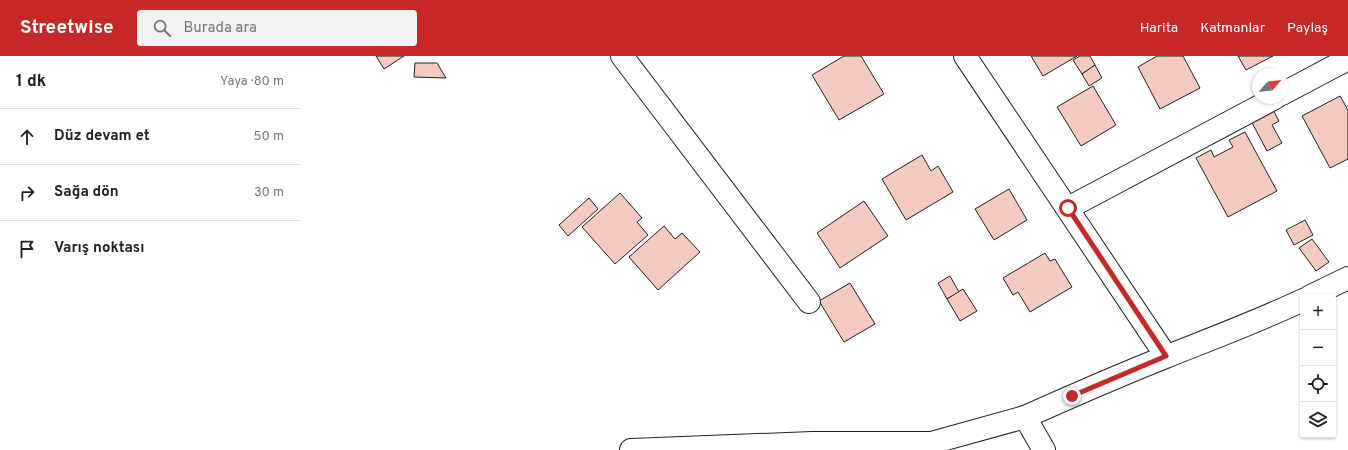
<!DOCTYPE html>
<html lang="tr">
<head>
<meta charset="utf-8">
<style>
  :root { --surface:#fff; --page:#f2f2f2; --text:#202124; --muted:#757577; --line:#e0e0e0; --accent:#c62828 }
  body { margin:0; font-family:Overpass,sans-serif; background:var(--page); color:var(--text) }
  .controls { position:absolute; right:12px; bottom:12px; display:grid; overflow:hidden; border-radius:4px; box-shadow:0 1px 3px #0004 }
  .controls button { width:36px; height:36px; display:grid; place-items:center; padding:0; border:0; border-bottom:1px solid var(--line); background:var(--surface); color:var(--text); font:20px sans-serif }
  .compass { position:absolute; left:952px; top:12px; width:36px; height:36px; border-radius:50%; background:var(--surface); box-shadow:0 1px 3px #0004; rotate:62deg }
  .stop { position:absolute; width:12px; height:12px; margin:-9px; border:3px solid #c62828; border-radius:50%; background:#fff }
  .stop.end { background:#c62828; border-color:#fff; box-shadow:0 1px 4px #0008 }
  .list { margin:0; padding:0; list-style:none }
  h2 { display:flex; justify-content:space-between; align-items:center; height:52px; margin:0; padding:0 16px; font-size:17px }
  h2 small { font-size:13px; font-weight:400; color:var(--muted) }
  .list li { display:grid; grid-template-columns:26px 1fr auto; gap:12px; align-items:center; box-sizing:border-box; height:56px; padding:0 16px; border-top:1px solid var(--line) }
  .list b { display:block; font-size:15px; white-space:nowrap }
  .list em { font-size:13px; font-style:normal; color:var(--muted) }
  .icon { flex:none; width:22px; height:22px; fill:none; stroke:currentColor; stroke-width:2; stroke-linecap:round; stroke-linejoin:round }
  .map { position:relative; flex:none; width:1048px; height:394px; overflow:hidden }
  header { display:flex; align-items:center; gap:24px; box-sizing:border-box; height:56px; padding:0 20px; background:var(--accent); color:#fff }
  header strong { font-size:19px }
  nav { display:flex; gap:22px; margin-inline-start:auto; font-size:14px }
  .search { width:280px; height:36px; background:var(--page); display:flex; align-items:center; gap:10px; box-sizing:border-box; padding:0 14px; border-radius:4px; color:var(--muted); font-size:15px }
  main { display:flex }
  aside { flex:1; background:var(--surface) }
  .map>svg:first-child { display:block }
  .building { fill:#f3c9c0; stroke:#222 }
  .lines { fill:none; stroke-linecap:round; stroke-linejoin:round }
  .minor-casing { stroke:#222; stroke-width:24 }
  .tertiary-casing { stroke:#222; stroke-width:24 }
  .minor { stroke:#fff; stroke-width:22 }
  .tertiary { stroke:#fff; stroke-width:22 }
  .route { stroke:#c62828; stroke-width:5 }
</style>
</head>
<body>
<header>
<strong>Streetwise</strong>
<div class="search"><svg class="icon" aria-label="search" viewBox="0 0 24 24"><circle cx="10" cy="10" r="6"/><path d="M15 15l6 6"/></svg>Burada ara</div>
<nav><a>Harita</a><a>Katmanlar</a><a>Paylaş</a></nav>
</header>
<main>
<aside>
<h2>1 dk<small>Yaya · 80 m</small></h2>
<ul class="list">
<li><svg class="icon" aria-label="ahead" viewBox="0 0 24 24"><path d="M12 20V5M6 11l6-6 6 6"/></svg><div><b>Düz devam et</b></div><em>50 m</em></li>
<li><svg class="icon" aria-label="right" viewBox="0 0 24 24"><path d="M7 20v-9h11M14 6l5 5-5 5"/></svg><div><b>Sağa dön</b></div><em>30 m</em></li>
<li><svg class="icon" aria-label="arrive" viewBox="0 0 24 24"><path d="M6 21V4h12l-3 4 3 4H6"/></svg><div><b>Varış noktası</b></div></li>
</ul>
</aside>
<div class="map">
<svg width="1048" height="394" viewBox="0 0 1048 394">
  <rect width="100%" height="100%" fill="#fff"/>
  <g class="building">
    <polygon points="76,0 104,0 84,13"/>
    <polygon points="544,0 561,0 584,38 539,64 512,19"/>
    <polygon points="731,0 777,0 743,20"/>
    <polygon points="780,0 790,0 795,9 782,18 773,4"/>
    <polygon points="857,0 883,0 900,32 860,53 838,11"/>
    <polygon points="938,0 973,0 946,14"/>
    <polygon points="115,7 137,7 146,22 114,21"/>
    <polygon points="795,9 802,22 789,30 782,18"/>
    <polygon points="793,30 816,69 781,90 757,51"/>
    <polygon points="1040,40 1048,54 1048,103 1030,112 1002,60"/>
    <polygon points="972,52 979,65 972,69 982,87 967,95 950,63"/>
    <polygon points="945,76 977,135 928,161 896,102 911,94 914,101 933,91 929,84"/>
    <polygon points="622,99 631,115 638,110 653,136 606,164 582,123"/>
    <polygon points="709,133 727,164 694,184 675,153"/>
    <polygon points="320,137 342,162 337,166 348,179 315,208 282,171"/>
    <polygon points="289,142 298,153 268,180 259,169"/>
    <polygon points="564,145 588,180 540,212 517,177"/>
    <polygon points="1005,164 1013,179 994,189 986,174"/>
    <polygon points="364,170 375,183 382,177 400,196 358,234 329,201"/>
    <polygon points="1012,183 1029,206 1016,215 999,192"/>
    <polygon points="745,197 750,205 755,203 772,231 730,256 718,236 713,239 703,222"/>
    <polygon points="650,220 659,236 647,243 638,227"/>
    <polygon points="550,227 575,268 544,286 519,245"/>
    <polygon points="663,233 677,255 660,265 647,243"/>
  </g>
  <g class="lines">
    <g class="minor-casing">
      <g id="minor">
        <polyline points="322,0 509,246"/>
        <polyline points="665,0 866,300"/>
        <polyline points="982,38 1048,3"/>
        <polyline points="768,152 975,42"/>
        <polyline points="1009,241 1048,222"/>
        <path d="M744,394L725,361C772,340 820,319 868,300C913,282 959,265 1003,244"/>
      </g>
    </g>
    <g class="tertiary-casing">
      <polyline id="tertiary" points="331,394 512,387 631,387 725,361"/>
    </g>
    <use href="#minor" class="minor"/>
    <use href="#tertiary" class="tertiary"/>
  </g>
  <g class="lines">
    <polyline class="route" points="768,152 866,300 772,340"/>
  </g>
</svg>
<div class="controls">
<button>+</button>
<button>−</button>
<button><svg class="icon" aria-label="locate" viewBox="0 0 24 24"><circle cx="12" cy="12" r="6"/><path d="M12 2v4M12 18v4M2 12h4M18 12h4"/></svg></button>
<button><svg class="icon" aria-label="layers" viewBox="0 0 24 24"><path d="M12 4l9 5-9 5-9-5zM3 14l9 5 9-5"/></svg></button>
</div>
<svg class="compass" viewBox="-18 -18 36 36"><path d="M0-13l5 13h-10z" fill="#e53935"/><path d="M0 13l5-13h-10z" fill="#757577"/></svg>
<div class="stop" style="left:768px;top:152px"></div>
<div class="stop end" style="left:772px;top:340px"></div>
</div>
</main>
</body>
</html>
